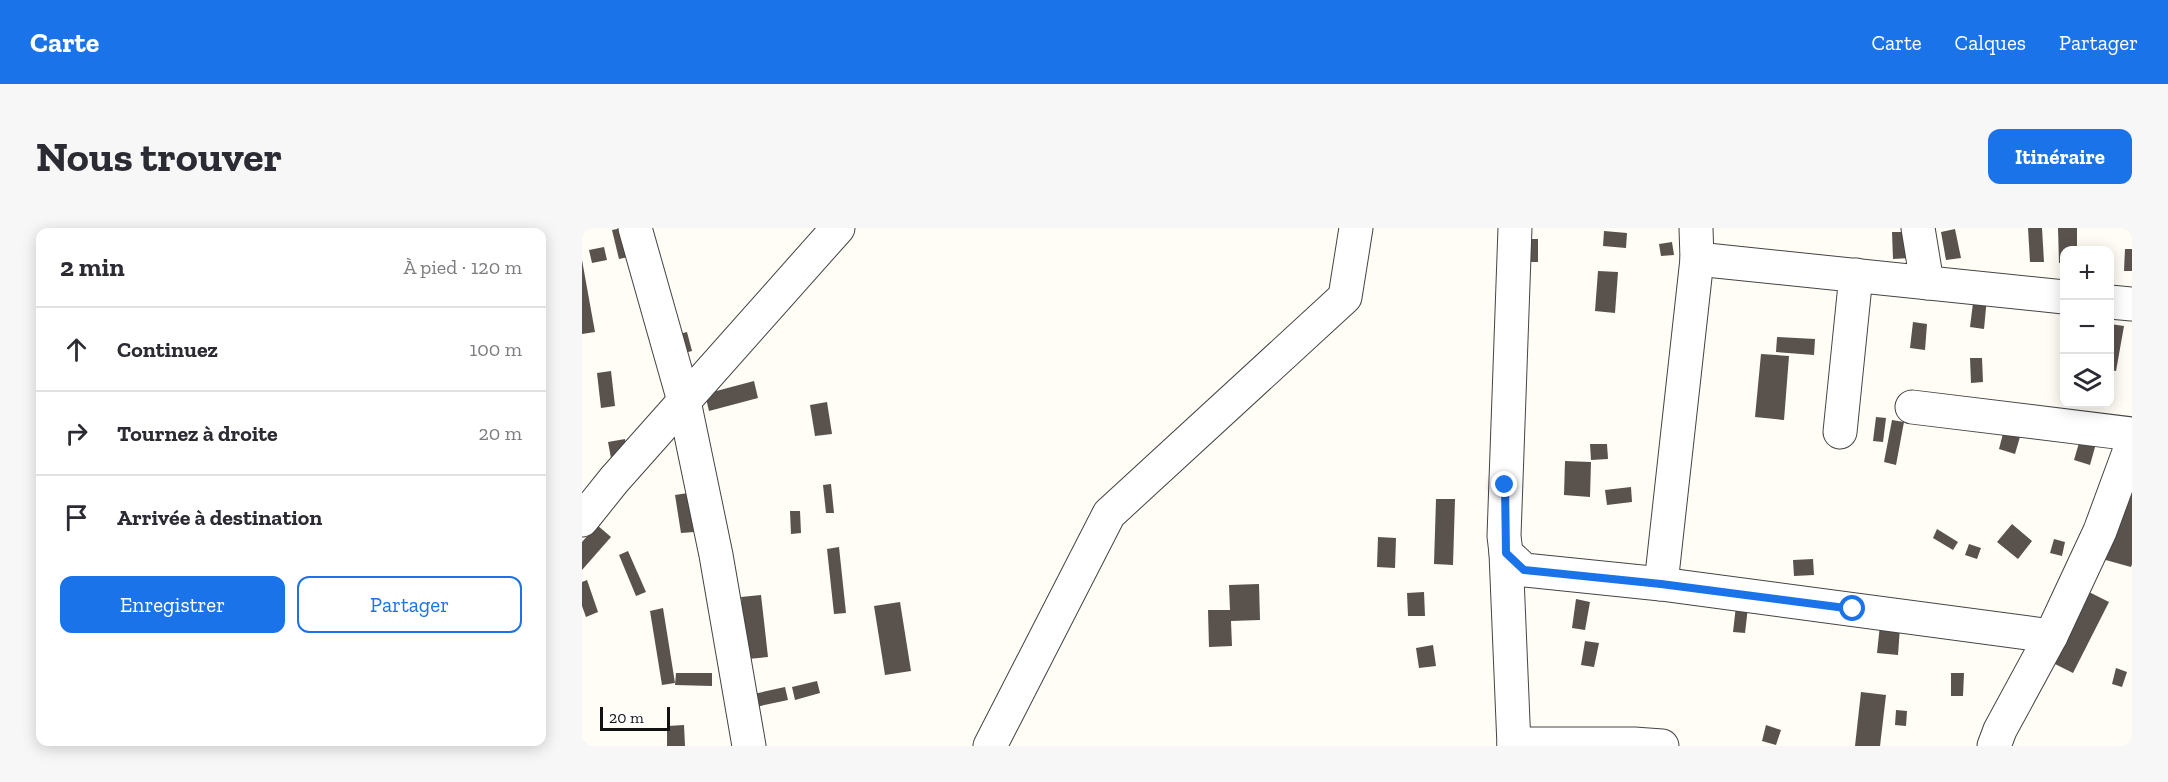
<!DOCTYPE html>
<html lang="fr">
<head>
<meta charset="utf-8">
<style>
  :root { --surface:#fff; --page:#f7f7f7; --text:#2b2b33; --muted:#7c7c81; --line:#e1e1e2; --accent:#1a73e8 }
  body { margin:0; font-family:"Zilla Slab",serif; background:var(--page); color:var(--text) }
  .controls { position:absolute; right:18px; top:18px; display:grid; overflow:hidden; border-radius:12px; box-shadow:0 3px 15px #0003 }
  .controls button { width:54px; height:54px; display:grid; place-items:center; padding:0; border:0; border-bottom:2px solid var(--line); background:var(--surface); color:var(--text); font:30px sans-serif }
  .scale { position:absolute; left:18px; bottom:15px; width:70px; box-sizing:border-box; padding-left:6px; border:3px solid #111; border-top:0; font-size:16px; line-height:21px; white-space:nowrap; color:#111; -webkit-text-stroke:4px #fff; paint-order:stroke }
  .stop { position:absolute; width:18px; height:18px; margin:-14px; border:4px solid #1a73e8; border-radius:50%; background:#fff }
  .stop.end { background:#1a73e8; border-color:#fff; box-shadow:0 2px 6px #0008 }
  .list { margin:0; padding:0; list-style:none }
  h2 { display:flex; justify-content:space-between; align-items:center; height:78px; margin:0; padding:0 24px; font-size:26px }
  h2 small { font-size:20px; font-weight:400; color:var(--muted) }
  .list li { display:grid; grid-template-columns:39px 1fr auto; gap:18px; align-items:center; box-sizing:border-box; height:84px; padding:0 24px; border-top:2px solid var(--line) }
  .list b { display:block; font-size:22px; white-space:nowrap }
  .list em { font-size:20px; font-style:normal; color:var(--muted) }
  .actions { display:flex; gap:12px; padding:18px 24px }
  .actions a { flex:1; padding:14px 0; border:2px solid var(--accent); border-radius:12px; text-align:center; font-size:21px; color:var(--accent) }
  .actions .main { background:var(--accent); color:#fff }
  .icon { flex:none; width:33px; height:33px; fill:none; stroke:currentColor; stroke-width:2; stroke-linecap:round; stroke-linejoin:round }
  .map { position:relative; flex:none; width:1550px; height:518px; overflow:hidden; border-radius:12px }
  header { display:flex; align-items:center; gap:36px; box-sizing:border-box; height:84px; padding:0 30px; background:var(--accent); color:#fff }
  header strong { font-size:28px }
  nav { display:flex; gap:33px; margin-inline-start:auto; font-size:21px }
  .intro { display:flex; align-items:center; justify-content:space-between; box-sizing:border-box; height:144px; padding:0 36px }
  h1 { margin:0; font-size:42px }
  .button { padding:15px 27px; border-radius:12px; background:var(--accent); color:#fff; font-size:21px; font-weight:700 }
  main { display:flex; gap:36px; padding:0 36px }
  aside { flex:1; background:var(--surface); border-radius:12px; box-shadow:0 3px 15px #0003 }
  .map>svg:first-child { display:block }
  .building { fill:#5a524d }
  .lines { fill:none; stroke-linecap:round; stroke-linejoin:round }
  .minor-casing { stroke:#444; stroke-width:35 }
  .minor { stroke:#fff; stroke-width:33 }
  .route { stroke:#1a73e8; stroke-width:8 }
</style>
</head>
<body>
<header>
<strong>Carte</strong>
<nav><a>Carte</a><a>Calques</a><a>Partager</a></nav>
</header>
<div class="intro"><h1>Nous trouver</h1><a class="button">Itinéraire</a></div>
<main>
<aside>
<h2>2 min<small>À pied · 120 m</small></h2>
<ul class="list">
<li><svg class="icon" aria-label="ahead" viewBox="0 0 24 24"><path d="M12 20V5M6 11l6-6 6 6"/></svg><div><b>Continuez</b></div><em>100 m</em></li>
<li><svg class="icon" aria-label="right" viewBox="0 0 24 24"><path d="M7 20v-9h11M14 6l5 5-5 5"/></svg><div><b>Tournez à droite</b></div><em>20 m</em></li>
<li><svg class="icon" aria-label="arrive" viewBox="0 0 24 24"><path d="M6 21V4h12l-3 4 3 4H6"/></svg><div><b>Arrivée à destination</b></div></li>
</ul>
<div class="actions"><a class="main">Enregistrer</a><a>Partager</a></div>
</aside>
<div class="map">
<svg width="1550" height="518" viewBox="0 0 1550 518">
  <rect width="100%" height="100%" fill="#fffdf5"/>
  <g class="building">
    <polygon points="40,0 51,28 37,31 30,2"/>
    <polygon points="1446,0 1460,0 1462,34 1448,34"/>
    <polygon points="1476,0 1495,0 1495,22 1482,22 1482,35 1477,35"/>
    <polygon points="1373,1 1379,30 1364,32 1359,4"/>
    <polygon points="1022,3 1045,5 1044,20 1021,18"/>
    <polygon points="1310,4 1326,4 1328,30 1311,31"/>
    <rect x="947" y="11" width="9" height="23"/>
    <polygon points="1090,14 1092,27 1079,28 1077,16"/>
    <polygon points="22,19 25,32 10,35 7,22"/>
    <polygon points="1543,21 1550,21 1550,43 1542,43"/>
    <polygon points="0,32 13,104 0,106"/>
    <polygon points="1016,43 1036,44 1033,85 1013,83"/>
    <polygon points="1392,67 1405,69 1402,101 1388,99"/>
    <polygon points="1331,94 1345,96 1343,122 1328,120"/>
    <polygon points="1528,96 1542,98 1534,143 1528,142"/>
    <polygon points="105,104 110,123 98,126 93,107"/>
    <polygon points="1195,109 1233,111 1232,127 1194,124"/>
    <polygon points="1179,126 1207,128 1202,192 1173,189"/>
    <polygon points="1388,130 1400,130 1401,154 1389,155"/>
    <polygon points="29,143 33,178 19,180 15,145"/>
    <polygon points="172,153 176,170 127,183 123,166"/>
    <polygon points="245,174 250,206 233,208 228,177"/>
    <polygon points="1294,189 1304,190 1301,214 1291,213"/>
    <polygon points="1310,192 1322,194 1314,237 1302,234"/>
    <polygon points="1423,198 1440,202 1433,226 1417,221"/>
    <polygon points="1499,208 1515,212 1508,237 1492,232"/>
    <polygon points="43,211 46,227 29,230 26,214"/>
    <polygon points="1008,216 1025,216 1026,231 1009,232"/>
    <polygon points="983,233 1009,234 1008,269 982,267"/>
    <polygon points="1550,234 1550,336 1549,339 1520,331"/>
    <polygon points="249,256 252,285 244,285 241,257"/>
    <polygon points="1049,259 1050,274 1025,277 1023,262"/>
    <polygon points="106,265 112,304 99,305 93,267"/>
    <polygon points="854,271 873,271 871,337 852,336"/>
    <polygon points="208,283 218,283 219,305 209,306"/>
    <polygon points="1430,296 1450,313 1436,331 1415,314"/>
    <polygon points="15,297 29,309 0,342 0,314"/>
    <polygon points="1355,301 1376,314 1371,322 1351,310"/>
    <polygon points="796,309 814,310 813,340 795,339"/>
    <polygon points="1472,311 1483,314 1480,328 1468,325"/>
    <polygon points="1387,316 1399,320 1395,331 1383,327"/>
    <polygon points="257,319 264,385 252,386 245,321"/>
    <polygon points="46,323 64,364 54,368 37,327"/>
    <polygon points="1231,331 1232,347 1212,348 1211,332"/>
    <polygon points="5,352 16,384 4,389 0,378 0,354"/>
    <polygon points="677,356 678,392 649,393 650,418 627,419 626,382 648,382 647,357"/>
    <polygon points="1503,362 1527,374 1491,445 1467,433"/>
    <polygon points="842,364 843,388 826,388 825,365"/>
    <polygon points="179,367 186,429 166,431 159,369"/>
    <polygon points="994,371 1008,374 1003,402 990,400"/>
    <polygon points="318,374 329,443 303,447 292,378"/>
    <polygon points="1154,378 1166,379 1163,405 1151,404"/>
    <polygon points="81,380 93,455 80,457 68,383"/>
    <polygon points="1298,397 1318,399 1316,427 1295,425"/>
    <polygon points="1003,413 1017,415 1012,439 999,437"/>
    <polygon points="851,417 854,438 837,440 834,420"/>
    <polygon points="1534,440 1545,444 1540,459 1530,456"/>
    <polygon points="94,445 130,445 130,458 93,457"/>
    <polygon points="1369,445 1382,445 1381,468 1369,468"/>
    <polygon points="235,453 238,465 213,472 210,459"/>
    <polygon points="203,459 206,472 169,480 167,467"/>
    <polygon points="1279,464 1304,467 1298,518 1273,518"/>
    <polygon points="1314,482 1325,483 1324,498 1313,497"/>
    <polygon points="102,497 103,518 85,518 85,498"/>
    <polygon points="1184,497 1199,502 1194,517 1180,513"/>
  </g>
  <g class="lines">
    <g class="minor-casing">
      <g id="minor">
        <polyline points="53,0 102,173 134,327 167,518"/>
        <polyline points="933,0 922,308 924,325 942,342 1079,356 1469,408"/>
        <polyline points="1336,0 1345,55"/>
        <polyline points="1115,31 1482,69"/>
        <polyline points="1528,74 1550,76"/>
        <polyline points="1330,179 1550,206"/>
        <polyline points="1258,204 1274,47"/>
        <polyline points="0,292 32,252 256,0"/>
        <polyline points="924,325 932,518"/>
        <polyline points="1079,356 1115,31 1114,0"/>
        <polyline points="932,516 1052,516 1080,518"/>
        <polyline points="408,518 527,286 763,69 774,0"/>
        <polyline points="1412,518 1418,502 1469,408 1518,303 1550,216"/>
      </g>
    </g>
    <use href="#minor" class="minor"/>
  </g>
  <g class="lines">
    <polyline class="route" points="923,257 924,325 942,342 1079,356 1271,381"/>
  </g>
</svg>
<div class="controls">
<button>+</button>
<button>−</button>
<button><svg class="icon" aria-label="layers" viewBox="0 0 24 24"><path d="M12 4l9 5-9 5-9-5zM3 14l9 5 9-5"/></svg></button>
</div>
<div class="scale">20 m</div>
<div class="stop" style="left:1271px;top:381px"></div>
<div class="stop end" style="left:923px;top:257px"></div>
</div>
</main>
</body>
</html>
